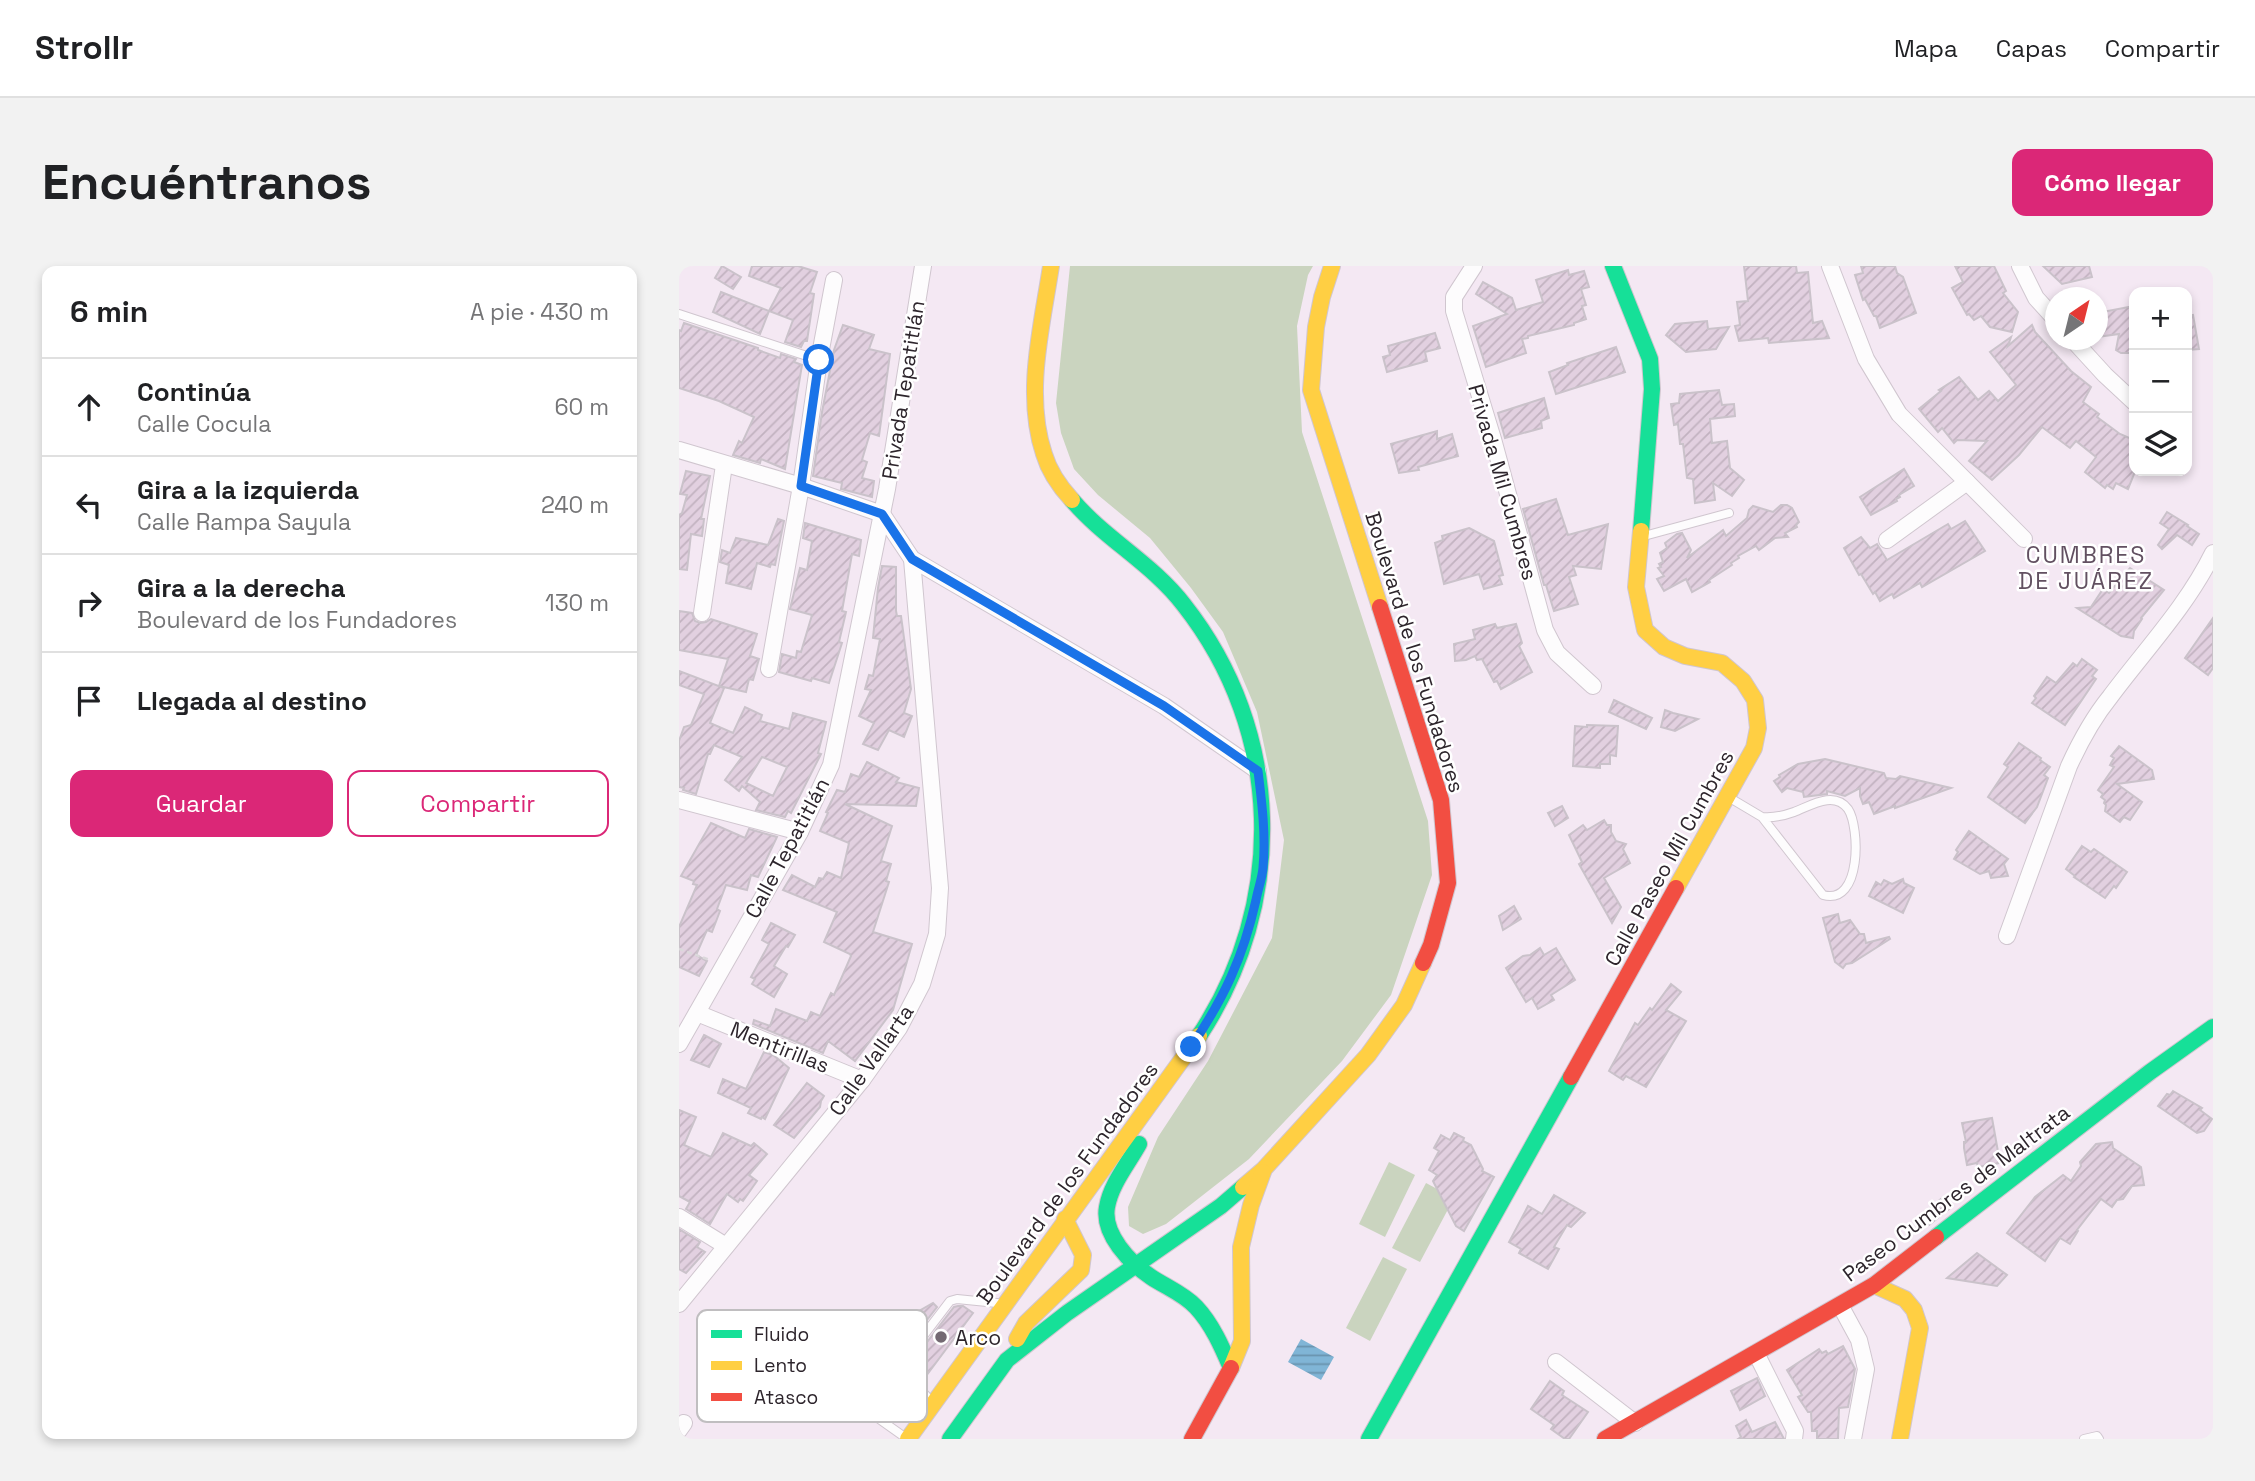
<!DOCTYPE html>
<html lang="es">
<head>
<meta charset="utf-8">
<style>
  :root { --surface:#fff; --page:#f2f2f2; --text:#202124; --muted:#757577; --line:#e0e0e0; --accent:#db2777 }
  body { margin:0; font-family:"Space Grotesk",sans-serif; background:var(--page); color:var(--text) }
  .controls { position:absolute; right:21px; top:21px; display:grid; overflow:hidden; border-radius:14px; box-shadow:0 4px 10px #0003 }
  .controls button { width:63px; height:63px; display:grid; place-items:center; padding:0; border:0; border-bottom:2px solid var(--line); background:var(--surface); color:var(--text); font:35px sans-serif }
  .compass { position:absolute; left:1366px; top:21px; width:63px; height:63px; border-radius:50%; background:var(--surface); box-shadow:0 4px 10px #0003; rotate:35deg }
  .stop { position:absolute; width:21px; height:21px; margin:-16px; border:5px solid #1a73e8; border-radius:50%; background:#fff }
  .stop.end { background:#1a73e8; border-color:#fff; box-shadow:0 2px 7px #0008 }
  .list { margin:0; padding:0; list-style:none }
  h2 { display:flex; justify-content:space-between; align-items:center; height:91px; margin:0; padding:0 28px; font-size:30px }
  h2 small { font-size:23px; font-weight:400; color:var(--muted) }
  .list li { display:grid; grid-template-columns:46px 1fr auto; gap:21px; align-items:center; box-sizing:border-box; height:98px; padding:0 28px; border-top:2px solid var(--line) }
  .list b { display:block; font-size:26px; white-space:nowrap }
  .list p { margin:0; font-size:23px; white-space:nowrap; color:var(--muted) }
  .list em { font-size:23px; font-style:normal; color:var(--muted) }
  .actions { display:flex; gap:14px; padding:21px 28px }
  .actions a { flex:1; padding:16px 0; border:2px solid var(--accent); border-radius:14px; text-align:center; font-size:24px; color:var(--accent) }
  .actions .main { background:var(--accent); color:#fff }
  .icon { flex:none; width:38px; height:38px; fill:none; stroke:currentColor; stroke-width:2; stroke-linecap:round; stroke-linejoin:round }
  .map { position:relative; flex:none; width:1534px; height:1173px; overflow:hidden; border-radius:14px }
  header { display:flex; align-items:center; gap:42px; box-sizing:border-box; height:98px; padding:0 35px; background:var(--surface); border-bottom:2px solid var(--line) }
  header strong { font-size:33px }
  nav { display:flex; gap:38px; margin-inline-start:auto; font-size:24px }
  .intro { display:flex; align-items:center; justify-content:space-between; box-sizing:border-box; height:168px; padding:0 42px }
  h1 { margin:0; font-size:49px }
  .button { padding:18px 32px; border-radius:14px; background:var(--accent); color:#fff; font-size:24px; font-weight:700 }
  main { display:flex; gap:42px; padding:0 42px }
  aside { flex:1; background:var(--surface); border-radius:14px; box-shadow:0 4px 10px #0003 }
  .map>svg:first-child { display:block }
  .green { fill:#cad4bf }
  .water { fill:url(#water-rules) }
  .building { fill:url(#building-hatch); stroke:#cac2ca; stroke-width:2; fill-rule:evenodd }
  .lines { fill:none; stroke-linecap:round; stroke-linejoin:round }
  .lane-casing { stroke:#d0c6cf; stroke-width:10 }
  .street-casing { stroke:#d0c6cf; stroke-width:18 }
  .fast-casing { stroke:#d0c6cf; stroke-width:18 }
  .slow-casing { stroke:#d0c6cf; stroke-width:18 }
  .jam-casing { stroke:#d0c6cf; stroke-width:18 }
  .path { stroke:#dbd8db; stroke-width:2.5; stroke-dasharray:5 3.5; stroke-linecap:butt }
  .lane { stroke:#fdfcfd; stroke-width:8 }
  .street { stroke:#fdfcfd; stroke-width:16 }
  .fast { stroke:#16e098; stroke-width:16 }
  .slow { stroke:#ffcf43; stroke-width:16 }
  .jam { stroke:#f24e42; stroke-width:16 }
  .route { stroke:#1a73e8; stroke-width:9 }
  .poi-dot { fill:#736972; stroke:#fff; stroke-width:2.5 }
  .labels { text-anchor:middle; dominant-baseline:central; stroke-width:5; stroke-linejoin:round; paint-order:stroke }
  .street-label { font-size:21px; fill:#2d252c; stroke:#fff }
  .poi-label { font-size:21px; fill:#2d252c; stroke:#fff; text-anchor:start }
  .neighbourhood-label { font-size:23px; letter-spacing:2px; fill:#625061; stroke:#fff }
  .key { fill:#fff; stroke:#c0bec0; stroke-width:2 }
  .key-label { font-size:19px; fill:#2d252c }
</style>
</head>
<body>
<header>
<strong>Strollr</strong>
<nav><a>Mapa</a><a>Capas</a><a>Compartir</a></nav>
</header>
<div class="intro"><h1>Encuéntranos</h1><a class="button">Cómo llegar</a></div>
<main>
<aside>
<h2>6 min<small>A pie · 430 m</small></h2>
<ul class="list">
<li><svg class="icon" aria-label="ahead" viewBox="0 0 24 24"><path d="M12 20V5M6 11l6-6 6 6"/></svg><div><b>Continúa</b><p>Calle Cocula</p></div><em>60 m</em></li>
<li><svg class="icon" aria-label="left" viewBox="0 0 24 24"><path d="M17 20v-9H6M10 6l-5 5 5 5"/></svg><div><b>Gira a la izquierda</b><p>Calle Rampa Sayula</p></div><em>240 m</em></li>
<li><svg class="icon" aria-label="right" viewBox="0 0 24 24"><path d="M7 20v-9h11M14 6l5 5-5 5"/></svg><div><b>Gira a la derecha</b><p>Boulevard de los Fundadores</p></div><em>130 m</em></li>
<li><svg class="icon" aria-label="arrive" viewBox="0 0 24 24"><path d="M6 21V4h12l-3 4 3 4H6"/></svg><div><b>Llegada al destino</b></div></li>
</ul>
<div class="actions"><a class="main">Guardar</a><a>Compartir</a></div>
</aside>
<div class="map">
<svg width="1534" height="1173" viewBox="0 0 1534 1173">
  <defs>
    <pattern id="water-rules" width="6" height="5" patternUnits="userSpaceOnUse" patternTransform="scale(1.75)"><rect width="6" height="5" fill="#80b5d6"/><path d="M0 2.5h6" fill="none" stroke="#6993ae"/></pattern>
    <pattern id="building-hatch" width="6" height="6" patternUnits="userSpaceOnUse" patternTransform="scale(1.75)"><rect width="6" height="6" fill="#e2d0e0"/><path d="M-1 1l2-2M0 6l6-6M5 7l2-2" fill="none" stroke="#c2b2c0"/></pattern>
  </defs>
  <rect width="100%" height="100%" fill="#f4e8f3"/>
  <g class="green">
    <polygon points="391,0 634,0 629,9 618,60 623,166 749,555 753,609 712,729 663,795 570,893 487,958 464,968 450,960 449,941 479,871 529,795 593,672 605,574 578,446 544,366 512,322 471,272 419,229 395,203 382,167 377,137"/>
    <polygon points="710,896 736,909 706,971 680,958"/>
    <polygon points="747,917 775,932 741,996 713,982"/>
    <polygon points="704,991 728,1003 691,1075 667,1062"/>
  </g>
  <polygon class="water" points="622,1073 655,1091 642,1114 609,1096"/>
  <g class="building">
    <polygon points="43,0 62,11 54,23 36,12"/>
    <polygon points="73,0 119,0 138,6 131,27 135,28 128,75 125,75 122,81 106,76 114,54 90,45 102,22 70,10"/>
    <polygon points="1065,0 1117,0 1118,7 1129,6 1134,57 1143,55 1150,72 1090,77 1089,72 1060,75 1056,60 1061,59 1058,36 1069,35"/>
    <polygon points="1182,0 1216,0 1218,7 1224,11 1237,47 1201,62 1197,50 1195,50 1186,33 1184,34 1176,9 1184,7"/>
    <polygon points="1276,0 1315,0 1327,25 1324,27 1339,46 1333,66 1311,61 1302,50 1295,54 1290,48 1288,49 1273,22 1284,16"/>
    <polygon points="1364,0 1410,0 1413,11 1383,18"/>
    <polygon points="889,4 890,9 905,5 910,21 902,23 907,39 903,40 907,53 895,57 895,59 849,70 849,72 843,73 847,87 807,101 794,60 828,48 797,28 804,16 833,32 837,44 864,36 857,14"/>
    <polygon points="42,26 90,45 81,68 34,46"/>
    <polygon points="1455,40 1455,87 1442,87 1437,84 1440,68 1418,71 1418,47"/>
    <polygon points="1514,49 1520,83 1508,84 1508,50"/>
    <polygon points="1028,55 1029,63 1050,61 1037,83 1007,86 987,69 996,58"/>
    <polygon points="5,57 79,82 79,84 101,92 102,88 117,93 115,96 123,99 106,203 82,193 81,197 54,189 60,175 63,177 75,151 40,135 0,122 0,64 2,65"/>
    <polygon points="164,59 195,69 190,83 211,88 200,170 191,167 183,194 188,196 183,212 195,215 193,231 162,223 163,217 134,210 143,146 155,84"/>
    <polygon points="1353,59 1356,66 1392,105 1412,121 1404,136 1420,148 1418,151 1441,168 1455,174 1452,181 1455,183 1455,208 1449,223 1437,217 1434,223 1428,219 1426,222 1406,206 1417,191 1397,175 1391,182 1363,161 1340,189 1313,214 1290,195 1308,175 1278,174 1275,177 1263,162 1259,166 1240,143 1262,125 1260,124 1280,111 1299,134 1310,125 1319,135 1337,119 1311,86 1332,71 1329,80"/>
    <polygon points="756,67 761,82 746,86 748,95 708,106 704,91 711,89 709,80"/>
    <polygon points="937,81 946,106 877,128 870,106 889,99 888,97"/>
    <polygon points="1040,124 1043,139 1055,138 1056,150 1031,153 1033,177 1048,175 1051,202 1065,214 1053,230 1034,217 1036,234 1016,237 1014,213 1008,212 1004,178 1001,178 999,158 995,159 992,138 1000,137 1001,128"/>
    <polygon points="865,132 870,152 862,155 863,162 826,172 819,147"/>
    <polygon points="758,165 758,173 773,168 779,190 739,201 740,204 720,207 712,178"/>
    <polygon points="1225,203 1235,220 1220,229 1221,231 1217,233 1218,235 1192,249 1181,231"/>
    <polygon points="7,205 31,210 22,253 25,253 23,270 12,268 8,304 0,303 0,249 3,247 8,229 1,228"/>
    <polygon points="877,233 889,269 929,258 922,303 894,300 897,309 890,311 899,338 875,345 867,319 865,319 844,243"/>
    <polygon points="1102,239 1108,239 1113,242 1120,256 1117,259 1118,261 1106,267 1109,271 1096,272 1080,284 1077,280 1059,290 1060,292 1052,297 1053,299 1030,314 1031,316 1013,326 1007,313 985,325 978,313 985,310 979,302 982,301 980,298 984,296 981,287 988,282 986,277 998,268 1003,267 1012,284 1008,292 1044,264 1047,270 1068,252 1070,244 1074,240 1094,246"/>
    <polygon points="1488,246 1509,259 1508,260 1520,268 1513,279 1498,269 1483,283 1479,279 1490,263 1481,257"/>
    <polygon points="99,253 105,255 96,299 92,298 91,301 78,297 72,323 47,317 50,299 41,296 43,284 51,287 57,272 89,279"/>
    <polygon points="1286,255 1306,285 1243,321 1241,317 1215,332 1213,328 1201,335 1196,326 1194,328 1182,308 1180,309 1165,282 1182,271 1191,282 1198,278 1208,294 1269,258 1272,263"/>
    <polygon points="126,257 182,274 180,290 173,288 163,345 167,346 160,376 163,377 150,417 133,412 132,415 100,406 103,388 117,392 118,385 122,386 133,349 111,343 121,302 128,304 133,275 124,272"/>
    <polygon points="790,262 815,275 824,309 820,310 823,318 805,323 800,308 765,318 756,277 764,274 763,270"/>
    <polygon points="203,300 217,301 217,345 218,350 222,350 232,423 225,447 233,450 225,471 210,464 199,484 184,478 195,457 180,450 192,424 186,423 190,409 194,410 201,373 194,372 199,322"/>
    <polygon points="1451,302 1485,324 1462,352 1463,353 1455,365 1454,372 1442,370 1398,342 1412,341 1424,323 1430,327"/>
    <polygon points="0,345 13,347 16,355 21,357 27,356 32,353 78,368 71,390 80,393 74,414 70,413 67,426 40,420 49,393 0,384"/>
    <polygon points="1534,352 1534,402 1529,409 1506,392"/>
    <polygon points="816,358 818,362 837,358 843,377 840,380 853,406 822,423 818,415 815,416 803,393 798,394 796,390 787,394 776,395 775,378 796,373 794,364"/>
    <polygon points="1403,393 1418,404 1413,410 1417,413 1386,459 1353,437 1357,432 1355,430 1368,411 1377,417 1394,397 1398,400"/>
    <path d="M0,405L45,422L31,457L54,467L66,441L83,449L81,455L110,463L114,447L147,456L139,487L142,488L112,547L109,545L106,551L77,544L81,536L63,520L60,525L46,514L63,491L35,479L31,488H29L17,528L4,524L5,522L0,521V475L5,461L12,459L25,428L0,419ZM83,491L108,501L94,530L67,517Z"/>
    <polygon points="935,434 973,452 967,463 930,446"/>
    <polygon points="986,444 994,447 1019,453 996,465 982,461"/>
    <polygon points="908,459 939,460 937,490 931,489 931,498 921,498 921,502 894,500 896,460 908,461"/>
    <polygon points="1340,477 1362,492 1361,494 1371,501 1365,509 1369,512 1358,541 1346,557 1309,531 1329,501 1325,498"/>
    <polygon points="1440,480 1473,504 1475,513 1438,518 1463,536 1451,554 1445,551 1441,556 1426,545 1427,539 1425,537 1426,534 1422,531 1424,528 1419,524 1435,501 1431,499 1435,492 1432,490"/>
    <polygon points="1146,493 1205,507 1207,512 1217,513 1221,510 1272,522 1216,542 1216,540 1195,548 1190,536 1184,538 1181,530 1181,522 1166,530 1148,525 1148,528 1125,531 1124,526 1108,522 1103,526 1095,515 1101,511 1100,509 1119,498"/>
    <polygon points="188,496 220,512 217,516 240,522 237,540 166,538 213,560 202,595 212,598 207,615 210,616 194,666 233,678 214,744 176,795 149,775 144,787 74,758 75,754 91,760 97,743 128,755 132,746 141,750 152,727 155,729 172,690 171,688 145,676 158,646 104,624 113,609 136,621 140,612 144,613 148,606 162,612 170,577 141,565 149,547 147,546 158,524 166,526 172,508 180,511"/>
    <polygon points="883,540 889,552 876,560 869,547"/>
    <polygon points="925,554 928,559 932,559 932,566 937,575 947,578 944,583 951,597 925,612 942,641 933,657 900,598 903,596 890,569 904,559 908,564"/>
    <polygon points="32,557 66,572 70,563 98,571 79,611 72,609 68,624 47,619 38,643 41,645 33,666 28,664 17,689 28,695 20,710 0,701 0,661 18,619 14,618 15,615 2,610"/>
    <polygon points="1290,565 1329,593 1325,598 1329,610 1312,612 1310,605 1301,608 1275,593 1279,586 1277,584"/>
    <polygon points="1403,580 1412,586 1415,583 1448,606 1437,622 1435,620 1426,632 1395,611 1396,610 1387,603"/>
    <polygon points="1224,613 1225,617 1235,622 1224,647 1190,630 1197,616 1202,619 1205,614 1213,618"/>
    <polygon points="835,640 842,653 824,664 820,650"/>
    <polygon points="1159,648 1161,657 1171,654 1181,668 1185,668 1187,677 1210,671 1211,673 1173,697 1167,698 1164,702 1156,696 1144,652"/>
    <polygon points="92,657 116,669 109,681 107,680 95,700 108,708 95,731 73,718 76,713 72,711 90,678 83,674"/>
    <polygon points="861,682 865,689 877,682 896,714 872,729 875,734 859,743 853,732 847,736 827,702 844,690 851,689"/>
    <polygon points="992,718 1002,726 987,744 1007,755 967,821 947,810 944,814 930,805 956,757 959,759 971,742 973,744"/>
    <polygon points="25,769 42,778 30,801 12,794"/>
    <polygon points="85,786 94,789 110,802 86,853 83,851 82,853 69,847 72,842 39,827 44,813 67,823"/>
    <polygon points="128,817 145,830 142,835 141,841 115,872 95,859"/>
    <polygon points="1494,825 1523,842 1521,844 1533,853 1525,865 1518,867 1479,840 1488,828 1491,829"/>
    <polygon points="0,844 17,851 5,879 32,891 44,867 72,880 75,877 88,888 70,909 78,915 64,935 61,933 59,936 48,928 31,958 7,943 11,936 0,930"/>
    <polygon points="1313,852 1321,897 1299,901 1298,897 1288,899 1285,882 1285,876 1287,876 1283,857"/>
    <polygon points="775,867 785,872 784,875 792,879 804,903 803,905 815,911 785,965 777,960 754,915 758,909 750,904 760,885 755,882 762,869 771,874"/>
    <polygon points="1433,876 1434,882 1462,901 1465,919 1453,920 1444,933 1438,934 1433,941 1422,933 1398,964 1399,965 1391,978 1381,972 1366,995 1328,967 1356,931 1384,909 1392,915 1402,900 1401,896 1417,878"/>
    <polygon points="875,929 906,947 892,961 888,959 875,981 880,983 869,1003 840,987 842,983 830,976 849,940 863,948"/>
    <polygon points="1262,933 1270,943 1250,959 1242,950"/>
    <polygon points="0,963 21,976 18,981 26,986 7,1007 0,1003"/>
    <polygon points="1298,987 1328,1009 1318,1020 1268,1012"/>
    <polygon points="254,1037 258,1041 227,1081 206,1066 202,1122 150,1088 231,1050"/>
    <polygon points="279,1040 284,1040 294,1047 247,1110 232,1097 275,1041"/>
    <polygon points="1164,1080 1176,1103 1169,1141 1160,1142 1159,1173 1138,1173 1138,1165 1133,1165 1132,1146 1129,1146 1119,1131 1123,1129 1108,1104 1140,1083 1143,1087 1147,1085 1149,1088"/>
    <polygon points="1078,1112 1086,1130 1061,1144 1052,1125"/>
    <polygon points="871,1115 885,1125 883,1129 909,1146 890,1173 886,1173 872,1163 875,1159 852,1143"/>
    <polygon points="1067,1154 1073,1166 1096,1156 1105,1173 1059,1173 1062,1171 1057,1160"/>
  </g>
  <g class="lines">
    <g class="lane-casing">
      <g id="lane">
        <polyline points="0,48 140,94"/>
        <polyline points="965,270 1050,247"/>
        <path d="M1051,532L1083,551L1144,629C1183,640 1181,561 1169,543C1155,524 1131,540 1115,546C1104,550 1094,552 1083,551"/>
        <polyline points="155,1121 227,1172"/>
        <polyline points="252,1135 225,1106 222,1099 271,1035 278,1033 318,1037"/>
        <polyline points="1405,1173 1418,1170 1420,1173"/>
      </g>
    </g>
    <g class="street-casing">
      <g id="street">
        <polyline points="795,0 775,31 775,45 814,173 866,364 878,387 914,420"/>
        <polyline points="1151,0 1187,93 1220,148 1345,273"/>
        <polyline points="1341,0 1357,32 1377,54"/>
        <polyline points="1394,74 1426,109 1455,136"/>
        <polyline points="0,184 122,220 203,248 233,293 485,440 579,505"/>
        <polyline points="1208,274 1288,216"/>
        <polyline points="23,347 45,199"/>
        <polyline points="90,403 122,220 140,94 155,14"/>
        <polyline points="0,534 121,566"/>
        <path d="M1328,670L1390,500C1401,476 1414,452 1431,431C1466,384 1508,340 1534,287"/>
        <polyline points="18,747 183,814"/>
        <polyline points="0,778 121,566 152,499 208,223 244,0"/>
        <polyline points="0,951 47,980"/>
        <polyline points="0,1038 183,814 220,762 243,718 258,668 261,622 233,293"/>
        <polyline points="1161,1039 1180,1074 1187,1103 1174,1173"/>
        <polyline points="1077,1087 1116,1165 1115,1173"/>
        <polyline points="877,1096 956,1157"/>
        <polyline points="0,1164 5,1157"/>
      </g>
    </g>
    <g class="fast-casing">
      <g id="fast">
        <polyline points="934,0 971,93 973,123 962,265"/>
        <path d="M393,234C426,273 474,298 505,339C605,466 608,637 520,770"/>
        <path d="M460,878C449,898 432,918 428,941C423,968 451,997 472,1011C487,1021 505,1028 517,1041C533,1058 543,1081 552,1102"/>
        <polyline points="1257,971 1471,806 1534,761"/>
        <polyline points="271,1173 328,1094 388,1047 542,940 564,921"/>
        <polyline points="690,1173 892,811"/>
      </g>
    </g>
    <g class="slow-casing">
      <g id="slow">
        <path d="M372,0C363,60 345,128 365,188C370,205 381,221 393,234"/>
        <polyline points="653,0 643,31 637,61 632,124 701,341"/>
        <polyline points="962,265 957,321 966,364 985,381 1006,390 1043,397 1064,415 1076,434 1079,462 1075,482 997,622"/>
        <polyline points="564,921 585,903 689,789 725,739 744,697"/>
        <polyline points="1195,1019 1226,1033 1235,1044 1241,1062 1221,1173"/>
        <polyline points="338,1073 347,1057 402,1004 404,989 386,953"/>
        <polyline points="552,1102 563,1075 562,981 572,939 584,906"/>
        <polyline points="229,1173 520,770"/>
      </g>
    </g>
    <g class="jam-casing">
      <g id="jam">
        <polyline points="701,341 762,534 769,617 752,679 744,697"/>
        <polyline points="892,811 997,622"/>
        <polyline points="513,1173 552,1102"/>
        <polyline points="926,1173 1195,1019 1257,971"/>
      </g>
    </g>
    <polyline class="path" points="0,683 31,694"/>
    <use href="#lane" class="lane"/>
    <use href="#street" class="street"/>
    <use href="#fast" class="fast"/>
    <use href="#slow" class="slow"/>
    <use href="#jam" class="jam"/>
  </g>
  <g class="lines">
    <path class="route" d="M140,94L122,220L203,248L233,293L485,440L579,505C583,537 587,570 584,602C583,613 579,623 577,634C564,692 545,732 512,781"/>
  </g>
  <circle class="poi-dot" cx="262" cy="1071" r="7"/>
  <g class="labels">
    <g class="street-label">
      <text transform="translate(224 124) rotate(-81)">Privada Tepatitlán</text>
      <text transform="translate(824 216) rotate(74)">Privada Mil Cumbres</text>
      <text transform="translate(736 386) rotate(73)">Boulevard de los Fundadores</text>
      <text transform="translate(108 582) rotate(-62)">Calle Tepatitlán</text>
      <text transform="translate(990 592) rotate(-61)">Calle Paseo Mil Cumbres</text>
      <text transform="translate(101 781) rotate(22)">Mentirillas</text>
      <text transform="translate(192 794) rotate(-55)">Calle Vallarta</text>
      <text transform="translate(388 917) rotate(-54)">Boulevard de los Fundadores</text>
      <text transform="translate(1277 927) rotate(-37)">Paseo Cumbres de Maltrata</text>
    </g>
    <g class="poi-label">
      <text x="276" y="1071">Arco</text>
    </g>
    <g class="neighbourhood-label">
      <text x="1407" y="289">CUMBRES<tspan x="1407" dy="26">DE JUÁREZ</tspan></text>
    </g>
  </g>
  <rect x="18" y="1044" width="230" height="112" rx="10" class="key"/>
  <rect x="32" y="1064" width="31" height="8" fill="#16e098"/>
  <rect x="32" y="1095" width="31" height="9" fill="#ffcf43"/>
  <rect x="32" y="1127" width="31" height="8" fill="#f24e42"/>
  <g class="key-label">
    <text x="75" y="1075">Fluido</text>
    <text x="75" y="1106">Lento</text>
    <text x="75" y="1138">Atasco</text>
  </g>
</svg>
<div class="controls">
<button>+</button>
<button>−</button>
<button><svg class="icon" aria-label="layers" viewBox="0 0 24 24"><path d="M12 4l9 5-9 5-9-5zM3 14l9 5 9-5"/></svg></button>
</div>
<svg class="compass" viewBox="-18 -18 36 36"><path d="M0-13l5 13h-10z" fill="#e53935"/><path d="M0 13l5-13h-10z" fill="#757577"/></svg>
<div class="stop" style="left:140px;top:94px"></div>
<div class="stop end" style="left:512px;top:781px"></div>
</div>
</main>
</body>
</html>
